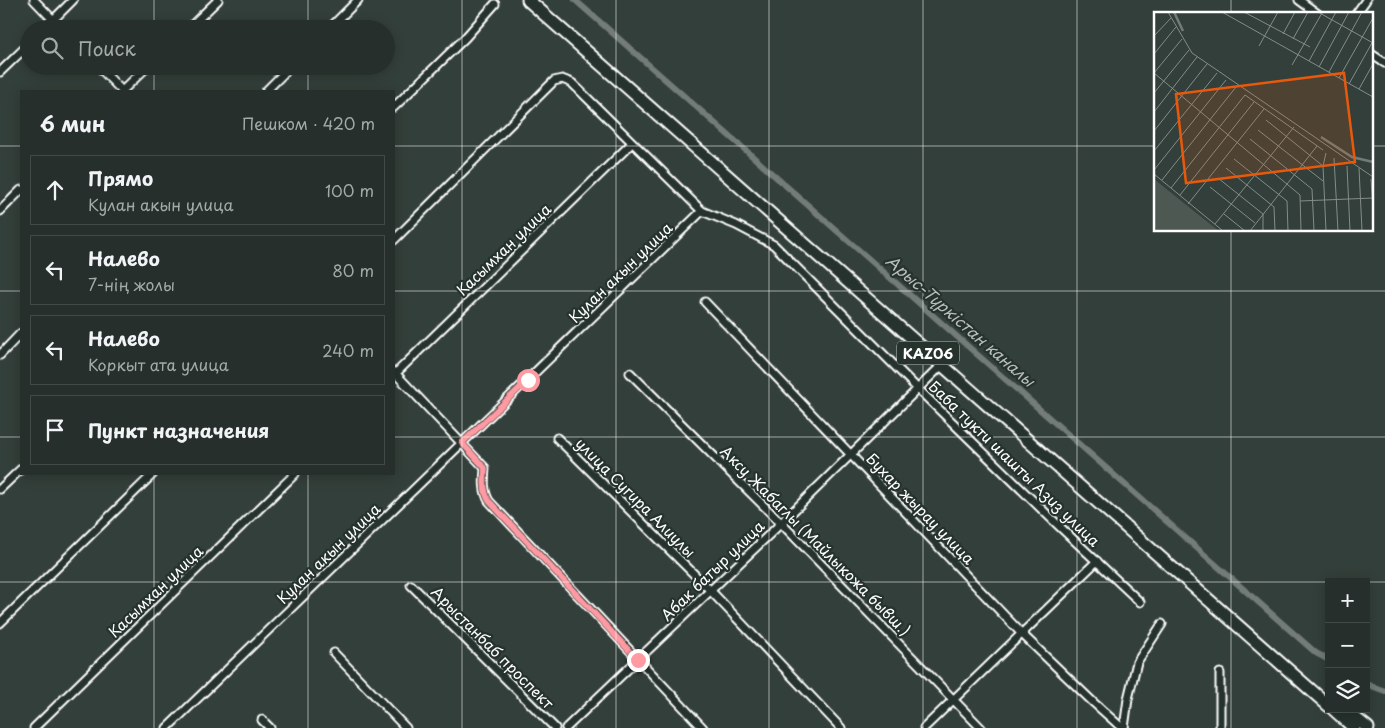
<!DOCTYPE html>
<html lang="ru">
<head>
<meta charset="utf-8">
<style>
  :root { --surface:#262f2c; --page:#323b38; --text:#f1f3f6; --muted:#a4a9a9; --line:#424a48 }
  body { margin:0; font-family:"Playpen Sans",sans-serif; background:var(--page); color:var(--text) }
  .controls { position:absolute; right:15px; bottom:15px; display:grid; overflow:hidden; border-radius:0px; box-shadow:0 2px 12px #0003 }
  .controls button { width:45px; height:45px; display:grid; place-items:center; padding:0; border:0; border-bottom:1px solid var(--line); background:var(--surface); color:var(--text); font:25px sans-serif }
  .stop { position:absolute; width:15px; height:15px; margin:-11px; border:4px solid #ff9aa2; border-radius:50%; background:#fff }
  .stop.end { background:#ff9aa2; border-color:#fff; box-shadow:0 1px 5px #0008 }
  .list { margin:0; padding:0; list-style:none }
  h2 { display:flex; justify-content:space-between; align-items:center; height:65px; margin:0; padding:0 20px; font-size:21px }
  h2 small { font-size:16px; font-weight:400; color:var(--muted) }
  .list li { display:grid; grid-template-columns:32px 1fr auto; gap:15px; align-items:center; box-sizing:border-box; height:70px; margin:0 10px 10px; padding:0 10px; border:1px solid var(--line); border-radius:0px }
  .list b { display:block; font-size:19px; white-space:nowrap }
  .list p { margin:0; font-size:16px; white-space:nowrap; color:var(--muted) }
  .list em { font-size:16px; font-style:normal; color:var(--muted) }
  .icon { flex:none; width:28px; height:28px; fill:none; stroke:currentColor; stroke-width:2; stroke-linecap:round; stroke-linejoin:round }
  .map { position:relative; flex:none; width:1385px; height:728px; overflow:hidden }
  .search { position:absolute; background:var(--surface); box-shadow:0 2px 12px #0003; left:20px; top:20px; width:375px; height:55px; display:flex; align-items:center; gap:12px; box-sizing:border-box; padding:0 18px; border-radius:28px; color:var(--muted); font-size:19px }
  .panel { position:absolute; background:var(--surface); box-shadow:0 2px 12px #0003; left:20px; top:90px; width:375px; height:385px; border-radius:0px }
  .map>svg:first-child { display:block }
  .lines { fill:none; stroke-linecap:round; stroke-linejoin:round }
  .canal { stroke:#737b78; stroke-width:6 }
  .minor-casing { stroke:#fff; stroke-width:11 }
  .trunk-casing { stroke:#fff; stroke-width:15 }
  .minor { stroke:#26332d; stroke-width:7 }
  .trunk { stroke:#26332d; stroke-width:11 }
  .route { stroke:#ff9aa2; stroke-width:6 }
  .grid { fill:none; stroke:#fff; stroke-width:1; stroke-opacity:0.55 }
  .labels { text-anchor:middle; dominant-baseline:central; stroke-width:4.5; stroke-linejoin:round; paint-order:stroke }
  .shield { fill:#26332d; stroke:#bec2c0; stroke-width:1 }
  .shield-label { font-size:14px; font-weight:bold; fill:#fff }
  .street-label { font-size:15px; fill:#fff; stroke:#26332d }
  .water-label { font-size:16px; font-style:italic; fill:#b9bdbc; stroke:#26332d }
  .inset-river { fill:none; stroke:#737b78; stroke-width:2.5 }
  .inset-road { fill:none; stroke:#858c89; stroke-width:1 }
  .view { fill:#e8590c; fill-opacity:0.15; stroke:#e8590c; stroke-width:2.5 }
  .inset-edge { fill:none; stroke:#fff; stroke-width:2.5 }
</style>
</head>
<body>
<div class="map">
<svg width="1385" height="728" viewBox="0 0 1385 728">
  <rect width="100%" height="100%" fill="#333f3a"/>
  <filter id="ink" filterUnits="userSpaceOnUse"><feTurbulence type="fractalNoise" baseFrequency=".02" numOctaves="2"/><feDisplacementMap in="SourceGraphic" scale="10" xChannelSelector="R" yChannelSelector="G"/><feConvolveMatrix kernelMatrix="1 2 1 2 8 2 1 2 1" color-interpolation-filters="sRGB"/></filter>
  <g filter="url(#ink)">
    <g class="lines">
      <g class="canal">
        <polyline points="575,0 1316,653 1329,660"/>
        <polyline points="1366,684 1385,691"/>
      </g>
      <g class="minor-casing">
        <g id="minor">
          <polyline points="34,0 62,29"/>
          <polyline points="1299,0 1318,14"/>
          <polyline points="1356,14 1366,0"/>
          <polyline points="44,29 73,0"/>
          <polyline points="188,29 218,0"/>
          <polyline points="329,29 358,0"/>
          <polyline points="1371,54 1385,63"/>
          <polyline points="98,66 122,91"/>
          <polyline points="0,72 29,44"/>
          <polyline points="122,91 148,66"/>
          <polyline points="266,91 291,66"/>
          <polyline points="394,107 465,38 495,4"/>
          <polyline points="0,211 21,190"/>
          <polyline points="394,240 554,81 562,79 572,83 702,211 736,225 774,245 917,388 1059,526 1140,602"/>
          <polyline points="705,302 1022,634 1094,703 1122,728"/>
          <polyline points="0,355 21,333"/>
          <path d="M394,372L485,468C484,480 483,491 489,501L703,728"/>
          <polyline points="630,373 781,523 981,728"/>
          <polyline points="394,375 632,143"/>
          <polyline points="557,438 710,590 841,728"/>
          <polyline points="0,489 21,469"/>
          <polyline points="411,585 555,728"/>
          <polyline points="0,623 153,474"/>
          <polyline points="334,653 406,728"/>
          <polyline points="262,720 270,728"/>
          <polyline points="34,728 295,474"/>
          <polyline points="167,728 702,211"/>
          <polyline points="566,728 774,530 942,365"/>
          <polyline points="924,728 1097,561"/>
          <polyline points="1124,728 1128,699 1137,662 1162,624"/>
          <polyline points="1220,728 1220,673"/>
        </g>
      </g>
      <g class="trunk-casing">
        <g id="trunk">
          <polyline points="528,0 1329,706"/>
          <polyline points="1333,709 1354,728"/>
          <polyline points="1344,709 1368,728"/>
        </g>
      </g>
      <use href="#minor" class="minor"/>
      <use href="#trunk" class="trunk"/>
    </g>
  </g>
  <g class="lines" filter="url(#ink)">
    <path class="route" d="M528,380L462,443L485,468C484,480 483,491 489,501L638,660"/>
  </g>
  <path class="grid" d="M154,0V29M308,0V29M462,0V728M616,0V728M769,0V728M923,0V728M1077,0V728M1231,0V14M154,66V91M308,66V91M0,146H21M394,146H1155M1371,146H1385M1231,230V728M0,291H21M394,291H1385M0,437H21M394,437H1385M154,474V728M308,474V728M0,582H1329M1366,582H1385"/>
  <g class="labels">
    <rect class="shield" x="897" y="341.5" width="62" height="23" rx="4"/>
    <g class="shield-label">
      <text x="928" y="353">KАZ06</text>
    </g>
    <g class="street-label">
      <text transform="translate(503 249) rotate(-44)">Касымхан улица</text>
      <text transform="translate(620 272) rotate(-44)">Кулан акын улица</text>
      <text transform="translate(1015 463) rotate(44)">Баба тукти шашты Азиз улица</text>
      <text transform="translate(636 497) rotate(45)">улица Сугира Алиулы</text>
      <text transform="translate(921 508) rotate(46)">Бухар жырау улица</text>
      <text transform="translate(816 540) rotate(45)">Аксу Жабаглы (Майлыкожа бывш.)</text>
      <text transform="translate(328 553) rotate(-44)">Кулан акын улица</text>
      <text transform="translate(712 570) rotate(-44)">Абак батыр улица</text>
      <text transform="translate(155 591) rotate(-44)">Касымхан улица</text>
      <text transform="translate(493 647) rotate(45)">Арыстанбаб проспект</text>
    </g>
    <g class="water-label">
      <text transform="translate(961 320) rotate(41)">Арыс-Түркістан каналы</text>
    </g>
  </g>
  <g transform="translate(1154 12)">
    <rect width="219" height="219" fill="#333f3a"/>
    <path d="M0,167L36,196L65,219H0Z" fill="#4d5853"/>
    <path class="inset-river" d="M20,0L29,19M167,125L198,145L219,150"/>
    <path class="inset-road" d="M14,0L38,41L219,165M68,0L219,85M90,0L156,35M164,0L219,31M129,22L141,0M0,24L17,6M139,27L154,0M105,34L124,0M0,42L22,15M155,49L182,0M138,53L168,1M165,55L195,0M175,60L208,0M0,61L146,183L147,219M0,61L28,27M185,66L219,6M195,72L219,29M205,77L219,52M0,81L35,38M0,100L43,45M112,108L169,154M104,118L169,169M0,119L53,52M96,127L158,177L160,219M0,139L63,61M180,146L184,219M80,147L133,189L134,219M193,154L196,219M72,156L120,195L121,219M205,156L208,219M0,158L72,68M0,162L69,219M64,166L109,202V219M217,167L219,197M8,168L82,75M56,175L101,211M17,176L91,83L169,138M26,183L100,90M146,189L219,186M34,192L110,97M70,202L91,219M61,212L140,115M96,219L163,134M172,219L169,154L172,141"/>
    <path class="view" d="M190,61L201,150L32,171L22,82Z"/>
    <rect width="219" height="219" class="inset-edge"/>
  </g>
</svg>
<div class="controls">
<button>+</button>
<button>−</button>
<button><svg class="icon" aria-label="layers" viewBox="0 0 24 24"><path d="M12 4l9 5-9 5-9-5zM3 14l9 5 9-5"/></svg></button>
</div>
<div class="stop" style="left:528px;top:380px"></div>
<div class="stop end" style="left:638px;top:660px"></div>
<div class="search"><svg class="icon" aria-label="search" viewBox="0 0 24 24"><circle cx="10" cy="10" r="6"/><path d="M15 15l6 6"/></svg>Поиск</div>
<section class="panel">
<h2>6 мин<small>Пешком · 420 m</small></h2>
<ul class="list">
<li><svg class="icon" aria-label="ahead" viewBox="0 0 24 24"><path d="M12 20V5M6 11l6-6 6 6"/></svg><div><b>Прямо</b><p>Кулан акын улица</p></div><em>100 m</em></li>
<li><svg class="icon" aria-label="left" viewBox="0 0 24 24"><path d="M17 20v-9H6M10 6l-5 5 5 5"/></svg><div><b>Налево</b><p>7-нің жолы</p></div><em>80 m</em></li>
<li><svg class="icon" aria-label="left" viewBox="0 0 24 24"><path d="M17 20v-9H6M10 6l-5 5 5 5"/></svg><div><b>Налево</b><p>Коркыт ата улица</p></div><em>240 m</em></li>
<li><svg class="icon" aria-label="arrive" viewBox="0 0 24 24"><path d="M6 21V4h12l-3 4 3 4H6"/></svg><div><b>Пункт назначения</b></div></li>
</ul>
</section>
</div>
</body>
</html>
